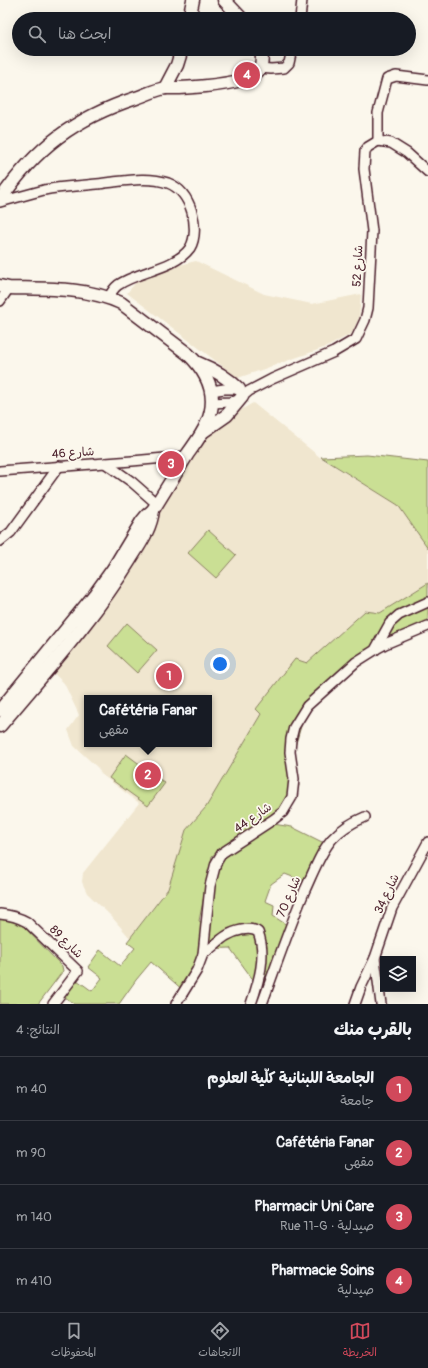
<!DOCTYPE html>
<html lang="ar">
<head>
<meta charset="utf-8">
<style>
  :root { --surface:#171b24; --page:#242831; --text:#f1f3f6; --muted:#9ea1a6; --line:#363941; --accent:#d1495b }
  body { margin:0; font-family:Pangolin,"Playpen Sans Arabic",sans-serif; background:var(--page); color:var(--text); direction:rtl }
  .controls { position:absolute; right:12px; bottom:12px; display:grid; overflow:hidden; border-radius:0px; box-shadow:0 4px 16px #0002 }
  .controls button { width:36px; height:36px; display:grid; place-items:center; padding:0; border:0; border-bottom:1px solid var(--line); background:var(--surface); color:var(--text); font:20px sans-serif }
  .you { position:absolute; left:220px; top:664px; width:14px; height:14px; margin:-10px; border:3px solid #fff; border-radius:50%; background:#1a73e8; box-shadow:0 0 0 6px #1a73e833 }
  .badge { display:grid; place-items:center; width:26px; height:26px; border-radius:50%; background:var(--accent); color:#fff; font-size:13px; font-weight:700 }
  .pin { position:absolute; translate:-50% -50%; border:2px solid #fff; box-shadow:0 1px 4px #0006 }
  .popup { position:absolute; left:84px; top:695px; width:128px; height:52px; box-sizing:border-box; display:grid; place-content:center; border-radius:0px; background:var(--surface); filter:drop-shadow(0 1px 3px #0005); font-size:13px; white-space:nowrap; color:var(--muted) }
  .popup b { font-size:15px; color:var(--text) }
  .popup::after { content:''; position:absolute; left:50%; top:100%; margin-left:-8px; border:8px solid transparent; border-top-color:var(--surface) }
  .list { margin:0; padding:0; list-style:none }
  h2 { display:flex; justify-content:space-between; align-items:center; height:52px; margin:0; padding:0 16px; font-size:17px }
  h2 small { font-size:13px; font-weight:400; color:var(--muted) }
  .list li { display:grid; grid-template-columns:26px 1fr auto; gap:12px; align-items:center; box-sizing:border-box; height:64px; padding:0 16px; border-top:1px solid var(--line) }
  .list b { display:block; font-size:15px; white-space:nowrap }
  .list p { margin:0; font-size:13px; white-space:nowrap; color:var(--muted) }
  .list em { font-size:13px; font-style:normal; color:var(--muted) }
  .icon { flex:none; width:22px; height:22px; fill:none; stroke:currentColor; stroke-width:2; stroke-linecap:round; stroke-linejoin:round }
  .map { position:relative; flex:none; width:428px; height:1004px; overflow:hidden; direction:ltr }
  .search { position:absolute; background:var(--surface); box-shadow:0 4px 16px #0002; left:12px; right:12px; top:12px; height:44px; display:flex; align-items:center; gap:10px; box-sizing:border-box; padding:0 14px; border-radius:22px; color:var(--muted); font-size:15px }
  .sheet { height:308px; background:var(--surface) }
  nav { display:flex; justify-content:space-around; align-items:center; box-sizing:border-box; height:56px; border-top:1px solid var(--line); background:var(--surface); font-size:11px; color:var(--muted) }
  nav a { display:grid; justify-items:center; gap:2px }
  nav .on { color:var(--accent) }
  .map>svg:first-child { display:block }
  .built { fill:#f0e6cf; fill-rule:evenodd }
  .green { fill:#cadf94; stroke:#8a7f60 }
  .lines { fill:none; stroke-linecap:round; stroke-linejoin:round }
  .minor-casing { stroke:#4a1f2b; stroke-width:12 }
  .tertiary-casing { stroke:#4a1f2b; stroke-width:15 }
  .minor { stroke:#fbf7ec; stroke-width:9 }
  .tertiary { stroke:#fbf7ec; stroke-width:12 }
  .labels { text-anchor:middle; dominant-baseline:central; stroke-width:3.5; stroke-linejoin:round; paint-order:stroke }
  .street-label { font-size:12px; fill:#4a1f2b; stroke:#fbf7ec }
</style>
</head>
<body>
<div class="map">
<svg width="428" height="1004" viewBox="0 0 428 1004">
  <rect width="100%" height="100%" fill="#fbf7ec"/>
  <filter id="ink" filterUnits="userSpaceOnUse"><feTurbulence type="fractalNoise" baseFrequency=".025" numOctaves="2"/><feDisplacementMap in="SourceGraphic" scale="8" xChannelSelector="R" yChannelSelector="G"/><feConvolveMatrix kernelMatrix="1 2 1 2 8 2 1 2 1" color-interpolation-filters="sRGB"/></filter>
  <g filter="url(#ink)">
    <g class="built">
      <polygon points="196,261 264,294 312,304 361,294 359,318 352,333 329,346 238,378 127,293 143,274"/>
      <path d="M253,403L321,458L398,505L428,548V583L380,613L365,611L307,663L295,660L256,709L261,714L206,807L186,830L168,889L130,938L111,916L87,893L82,882L83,873L139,803L101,774L98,768L74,746L68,730L79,715L64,683L49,669L201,433ZM87,698H209V744H87Z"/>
    </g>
    <g class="green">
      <polygon points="367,455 428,462 428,548 398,505 321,457"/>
      <polygon points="208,530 236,555 216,578 188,553"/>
      <polygon points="428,583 428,625 372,647 307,706 294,750 299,786 280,809 212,856 199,921 206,925 219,860 273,824 292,827 326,844 308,883 285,874 271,884 265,901 274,905 273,916 287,925 265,996 230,948 206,949 184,991 151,962 136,980 119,1004 74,1004 65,997 77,980 92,991 102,978 88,967 100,950 120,966 135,948 127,942 168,889 186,830 206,807 261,714 256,709 295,659 307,663 365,611 380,613"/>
      <polygon points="127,623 157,650 137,673 108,646"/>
      <polygon points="126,754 165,783 148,806 109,778"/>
      <polygon points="0,919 15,922 24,927 62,966 63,971 38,1004 0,1004"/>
    </g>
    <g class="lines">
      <g class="minor-casing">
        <g id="minor">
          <polyline points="300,19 302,0"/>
          <polyline points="260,68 271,69 284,68 289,63 292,49"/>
          <polyline points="378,141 378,113 387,79 396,76 428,80"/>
          <path d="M0,202C15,198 29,194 44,190C64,186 85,186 105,183C124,181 148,176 168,183C181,188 188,199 192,212C195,223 196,238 190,248C175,269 138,271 118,285C114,288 111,293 109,297"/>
          <polyline points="0,301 9,288"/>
          <polyline points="211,391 224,389 240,389"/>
          <polyline points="212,403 230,402 236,401 242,397 249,391 272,379 334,352 356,339 365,320 368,308 372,231 364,169 365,151 368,147 378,141 391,143 407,153 428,172"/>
          <polyline points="105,463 132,482 157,504"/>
          <polyline points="0,471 132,461 187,456"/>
          <polyline points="0,541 11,532 59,466"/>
          <polyline points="376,649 385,644 428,626"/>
          <path d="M0,914C10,915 18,917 27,922L78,971L53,1004"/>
          <path d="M203,954C211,949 218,941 226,936C234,931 250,926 258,932C267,955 259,981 251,1004"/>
          <polyline points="375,958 381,1004"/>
          <polyline points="176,1004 197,970 203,954 210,886 216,863 222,853 274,819 283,812 292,797 294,779 290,752 291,739 294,727 307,706 356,662 375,650 390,623 399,615 428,602"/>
          <path d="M262,1004C276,966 289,928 305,890C313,873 320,853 332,839C341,829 353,822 365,817"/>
          <polyline points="355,1004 361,987 375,958 392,908 428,842"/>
        </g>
      </g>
      <g class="tertiary-casing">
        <g id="tertiary">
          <polyline points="224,0 242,19"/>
          <polyline points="189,19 193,0"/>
          <polyline points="165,88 177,65 182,49"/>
          <path d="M0,200C36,147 75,118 136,98C145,95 155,90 165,88C170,88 175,88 180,88C198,87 237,84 252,76C262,71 263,59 261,49"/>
          <path d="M0,286L9,288C47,289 87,287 121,303L188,354C208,373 219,396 207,423C202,435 194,445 187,455C176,473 164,492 153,510C151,529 140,544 130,560C93,620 45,672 0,726"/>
          <path d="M198,363C213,369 228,378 239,389"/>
          <polyline points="204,431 227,415 242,397"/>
          <polyline points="0,710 95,594 113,569 142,521 147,515 153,510"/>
        </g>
      </g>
      <use href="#minor" class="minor"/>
      <use href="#tertiary" class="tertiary"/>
    </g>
  </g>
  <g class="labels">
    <g class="street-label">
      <text transform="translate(358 266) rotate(-87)">شارع 52</text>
      <text transform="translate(73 453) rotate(-4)">شارع 46</text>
      <text transform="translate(253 818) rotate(-35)">شارع 44</text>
      <text transform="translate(387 894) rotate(-65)">شارع 34</text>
      <text transform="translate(289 897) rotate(-67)">شارع 70</text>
      <text transform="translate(66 942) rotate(44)">شارع 89</text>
    </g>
  </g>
</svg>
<div class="controls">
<button><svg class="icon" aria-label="layers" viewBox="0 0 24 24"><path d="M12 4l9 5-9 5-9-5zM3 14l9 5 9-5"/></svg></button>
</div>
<div class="you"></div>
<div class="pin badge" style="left:169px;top:676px">1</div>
<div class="pin badge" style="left:148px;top:775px">2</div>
<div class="popup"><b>Cafétéria Fanar</b>مقهى</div>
<div class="pin badge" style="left:171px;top:464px">3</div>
<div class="pin badge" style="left:247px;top:75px">4</div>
<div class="search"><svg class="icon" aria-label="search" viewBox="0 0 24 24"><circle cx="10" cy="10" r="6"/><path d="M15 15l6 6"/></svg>ابحث هنا</div>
</div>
<section class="sheet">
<h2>بالقرب منك<small>النتائج: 4</small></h2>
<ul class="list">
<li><span class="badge">1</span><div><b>الجامعة اللبنانية كلّية العلوم</b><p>جامعة</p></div><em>40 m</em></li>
<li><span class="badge">2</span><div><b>Cafétéria Fanar</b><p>مقهى</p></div><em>90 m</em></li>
<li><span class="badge">3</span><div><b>Pharmacir Uni Care</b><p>صيدلية · Rue 11-G</p></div><em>140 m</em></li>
<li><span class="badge">4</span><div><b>Pharmacie Soins</b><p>صيدلية</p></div><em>410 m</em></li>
</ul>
</section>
<nav>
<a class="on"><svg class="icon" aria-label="map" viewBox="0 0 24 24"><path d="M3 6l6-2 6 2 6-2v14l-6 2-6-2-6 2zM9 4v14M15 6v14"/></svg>الخريطة</a>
<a><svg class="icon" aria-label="directions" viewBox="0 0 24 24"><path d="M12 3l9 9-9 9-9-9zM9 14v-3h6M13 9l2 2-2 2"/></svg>الاتجاهات</a>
<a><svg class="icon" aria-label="saved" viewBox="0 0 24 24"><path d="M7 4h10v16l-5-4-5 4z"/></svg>المحفوظات</a>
</nav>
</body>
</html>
